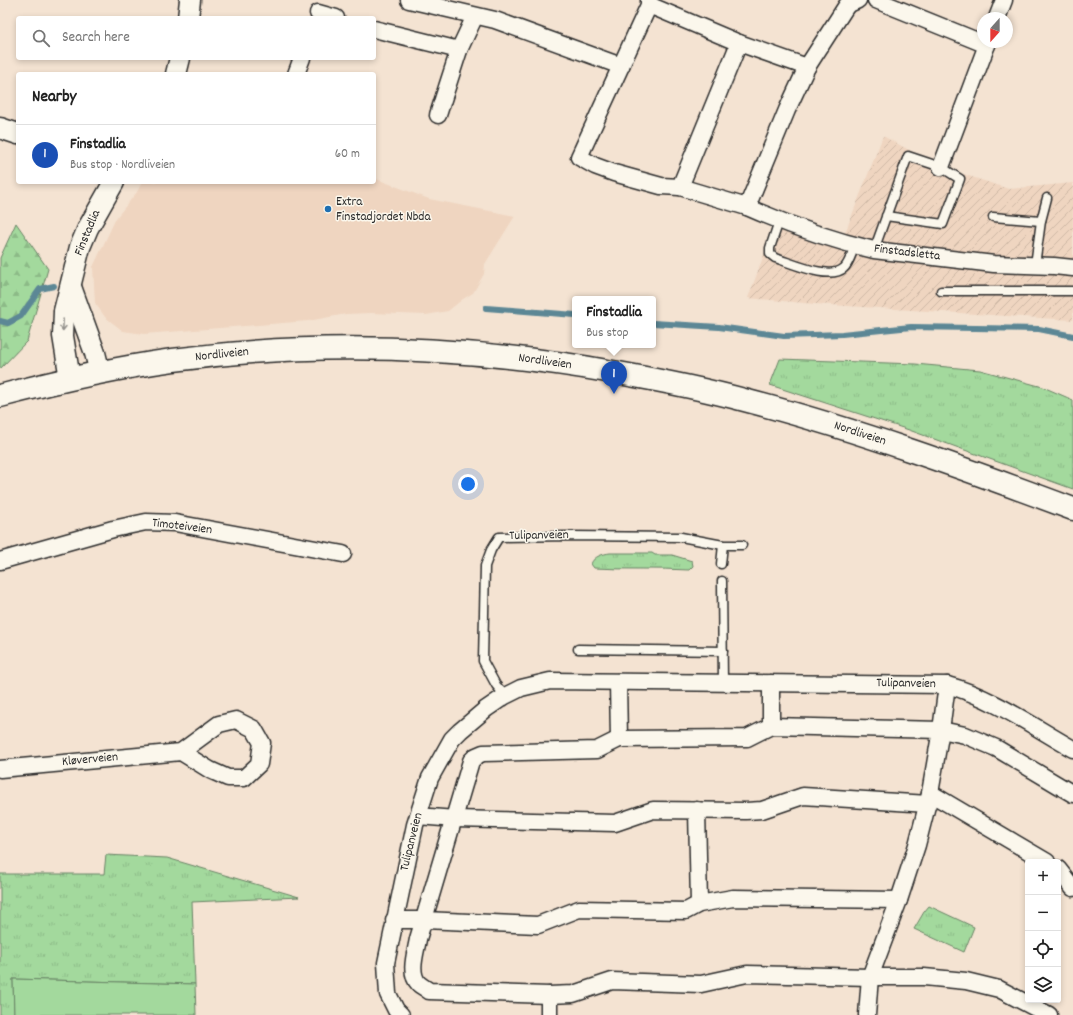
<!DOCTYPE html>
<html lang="en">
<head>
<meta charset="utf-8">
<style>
  :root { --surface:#fff; --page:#f6f6f6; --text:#222; --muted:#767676; --line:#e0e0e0; --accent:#d93025 }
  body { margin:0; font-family:Dekko,sans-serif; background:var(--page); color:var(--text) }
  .controls { position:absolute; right:12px; bottom:12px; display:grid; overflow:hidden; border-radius:4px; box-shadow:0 2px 6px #0003 }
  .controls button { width:36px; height:36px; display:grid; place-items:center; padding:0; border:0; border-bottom:1px solid var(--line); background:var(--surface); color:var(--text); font:20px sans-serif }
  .compass { position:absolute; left:977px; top:12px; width:36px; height:36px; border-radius:50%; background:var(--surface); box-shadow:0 2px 6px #0003; rotate:201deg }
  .you { position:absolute; left:468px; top:484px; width:14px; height:14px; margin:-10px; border:3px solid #fff; border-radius:50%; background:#1a73e8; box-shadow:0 0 0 6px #1a73e833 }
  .badge { display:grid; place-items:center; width:26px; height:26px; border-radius:50%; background:var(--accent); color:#fff; font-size:13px; font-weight:700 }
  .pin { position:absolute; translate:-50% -33px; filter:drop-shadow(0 1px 2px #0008) }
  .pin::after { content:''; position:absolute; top:21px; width:14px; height:12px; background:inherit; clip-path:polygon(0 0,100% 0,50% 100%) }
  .popup { position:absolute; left:572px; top:296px; width:84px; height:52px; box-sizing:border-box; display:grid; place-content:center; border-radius:4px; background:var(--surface); filter:drop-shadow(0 1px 3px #0005); font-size:13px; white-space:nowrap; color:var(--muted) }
  .popup b { font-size:15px; color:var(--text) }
  .popup::after { content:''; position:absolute; left:50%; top:100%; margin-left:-8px; border:8px solid transparent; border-top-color:var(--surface) }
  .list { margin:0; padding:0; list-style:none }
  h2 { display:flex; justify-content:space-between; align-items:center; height:52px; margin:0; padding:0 16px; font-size:17px }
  h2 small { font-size:13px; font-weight:400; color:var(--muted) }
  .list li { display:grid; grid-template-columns:26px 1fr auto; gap:12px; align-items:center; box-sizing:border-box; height:60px; padding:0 16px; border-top:1px solid var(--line) }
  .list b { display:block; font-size:15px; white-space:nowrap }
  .list p { margin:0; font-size:13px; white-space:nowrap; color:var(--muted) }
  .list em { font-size:13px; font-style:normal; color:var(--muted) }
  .icon { flex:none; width:22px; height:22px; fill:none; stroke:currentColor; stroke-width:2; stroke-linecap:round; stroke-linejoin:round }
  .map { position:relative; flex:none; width:1073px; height:1015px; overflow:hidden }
  .search { position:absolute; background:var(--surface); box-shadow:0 2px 6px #0003; left:16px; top:16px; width:360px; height:44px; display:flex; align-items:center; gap:10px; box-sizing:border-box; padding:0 14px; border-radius:4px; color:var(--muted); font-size:15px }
  .panel { position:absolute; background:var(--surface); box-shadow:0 2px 6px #0003; left:16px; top:72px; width:360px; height:112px; border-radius:4px }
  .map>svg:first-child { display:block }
  .built { fill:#efd5c0 }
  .industrial { fill:url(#industrial-furrows) }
  .grass { fill:url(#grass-tufts); stroke:#678264 }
  .forest { fill:url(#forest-firs); stroke:#678264 }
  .pitch { fill:#a3d99d; stroke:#678264 }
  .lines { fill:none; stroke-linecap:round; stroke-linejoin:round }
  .stream { stroke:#5b8795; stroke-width:6 }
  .service-casing { stroke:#2b2b2b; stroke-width:11 }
  .minor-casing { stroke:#2b2b2b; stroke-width:19 }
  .tertiary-casing { stroke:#2b2b2b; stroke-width:23 }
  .secondary-casing { stroke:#2b2b2b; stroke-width:25 }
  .service { stroke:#fbf7ec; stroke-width:8 }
  .minor { stroke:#fbf7ec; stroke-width:16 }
  .tertiary { stroke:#fbf7ec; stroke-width:20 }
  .secondary { stroke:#fbf7ec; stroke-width:22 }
  .oneway { stroke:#93918c }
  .poi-dot { fill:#1f6fb2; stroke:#fbf7ec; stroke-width:1.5 }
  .labels { text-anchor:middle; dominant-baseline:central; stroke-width:3; stroke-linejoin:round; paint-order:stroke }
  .poi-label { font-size:13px; fill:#2b2b2b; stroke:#fbf7ec; text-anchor:start }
  .street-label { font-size:13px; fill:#2b2b2b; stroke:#fbf7ec }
</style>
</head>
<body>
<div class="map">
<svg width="1073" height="1015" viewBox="0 0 1073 1015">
  <defs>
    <pattern id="industrial-furrows" width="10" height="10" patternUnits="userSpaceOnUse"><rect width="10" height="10" fill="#efd5c0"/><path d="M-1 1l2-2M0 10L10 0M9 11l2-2" fill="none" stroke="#cdb7a5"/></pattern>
    <pattern id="grass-tufts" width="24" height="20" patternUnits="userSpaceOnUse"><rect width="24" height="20" fill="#a3d99d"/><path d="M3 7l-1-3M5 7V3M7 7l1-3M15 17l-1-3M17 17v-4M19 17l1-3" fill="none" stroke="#8cba87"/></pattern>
    <pattern id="forest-firs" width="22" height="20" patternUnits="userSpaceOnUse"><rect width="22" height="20" fill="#a3d99d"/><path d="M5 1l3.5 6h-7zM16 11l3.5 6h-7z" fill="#8cba87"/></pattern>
  </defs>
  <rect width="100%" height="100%" fill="#f4e3d2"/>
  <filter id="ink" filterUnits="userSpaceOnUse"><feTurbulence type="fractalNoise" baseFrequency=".025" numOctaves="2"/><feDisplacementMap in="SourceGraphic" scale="8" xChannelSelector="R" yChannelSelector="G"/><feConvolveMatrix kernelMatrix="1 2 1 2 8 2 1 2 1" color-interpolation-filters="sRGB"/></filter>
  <g filter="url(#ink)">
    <polygon class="built" points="374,178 429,199 515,216 485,264 484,274 473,293 463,299 448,311 426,315 371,313 346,314 308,321 144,334 123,331 105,317 95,303 93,267 116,218 137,192 142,182 374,182"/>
    <polygon class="industrial" points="883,136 941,167 1009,189 1073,183 1073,320 815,304 748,298 780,212 845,233"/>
    <g class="grass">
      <polygon points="780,359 915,364 980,370 1043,387 1073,400 1073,489 909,430 770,385"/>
      <path d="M610,553H652L655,555H672L692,561L693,566L689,570C658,568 626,570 594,568L591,564C594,556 603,554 610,553Z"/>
      <polygon points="106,855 167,858 299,897 192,902 195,984 13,979 14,1015 0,1015 0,874 104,874"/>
      <polygon points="929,906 974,927 964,952 914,929 924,912"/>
    </g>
    <polygon class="forest" points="16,223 48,269 27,341 0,369 0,258"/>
    <polygon class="pitch" points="13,979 195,984 196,1015 14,1015"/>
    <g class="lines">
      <g class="stream">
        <polyline points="486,308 575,315"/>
        <polyline points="0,321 8,323 21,316 40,289 54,286"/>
        <polyline points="653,323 719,327 784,336 842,334 911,327 1039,329 1073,336"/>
      </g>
      <g class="service-casing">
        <g id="service">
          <polyline points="993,217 1041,221"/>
          <path d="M779,221L770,248V254L775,258C792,263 830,281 844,268C849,264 852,252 855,246"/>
          <polyline points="874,250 908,156 941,167 960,179 943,224 886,216"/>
          <polyline points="1035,265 1041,221 1047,198"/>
          <polyline points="941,291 1073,291"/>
          <polyline points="721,564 723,545"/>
          <polyline points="722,581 723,683"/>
          <polyline points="578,649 723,651"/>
          <polyline points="505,696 496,685 483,661 485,566 491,550 499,537 570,536 681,537 723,545 742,545"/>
        </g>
      </g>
      <g class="minor-casing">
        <g id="minor">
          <polyline points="409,0 495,20 621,66"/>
          <polyline points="876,0 987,45"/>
          <polyline points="649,5 739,43 807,67 787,110 747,207 680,187 661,186 614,173 595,166 579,157 649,5 649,0"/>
          <polyline points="318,13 336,18"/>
          <polyline points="997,18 1004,0"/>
          <polyline points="374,29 459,50"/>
          <polyline points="807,67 847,5 858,0"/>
          <polyline points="296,74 302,58"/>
          <polyline points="438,115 459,50 475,16"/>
          <polyline points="941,167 988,42"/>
          <polyline points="680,187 739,43"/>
          <path d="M747,207C788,225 831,240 874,250L994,264L1054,266L1073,268"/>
          <polyline points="0,561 113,529 146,522 175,523 343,554"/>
          <polyline points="618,682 619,739"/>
          <polyline points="771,683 771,726"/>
          <polyline points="947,685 941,730 930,793 1047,862"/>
          <polyline points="0,769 181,752 219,724 236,720 254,729 262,743 259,764 244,778 228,778 210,770 181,752"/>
          <polyline points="697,810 699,904"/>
          <polyline points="418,816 455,819 615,823 653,810 746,811 762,810 803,796 928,804"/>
          <polyline points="1058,869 1073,888"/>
          <polyline points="394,920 424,920 538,925 579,909 686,911 699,904 733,898 899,900"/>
          <polyline points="549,995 549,1015"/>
          <path d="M401,1015L396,1010L388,994L386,963L415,825L430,778L452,739L460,731L486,709L505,696L521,688L550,681L947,685C992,697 1032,726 1073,749"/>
          <polyline points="867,1015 870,977 899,900 917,845 930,794"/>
          <path d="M1049,1015L999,989L966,981L924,977H870L747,974L701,984L612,981L573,994L549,995L429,991C426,988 421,986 419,984C408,973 416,952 418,939L471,761L476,756L483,753L597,750L619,739L747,738L771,726L941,730L965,735L996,748L1073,794"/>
        </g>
      </g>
      <g class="tertiary-casing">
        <g id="tertiary">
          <polyline points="188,18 190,0"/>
          <polyline points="176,74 180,58"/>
          <polyline points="0,128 18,134"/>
          <polyline points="71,287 95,353 100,373"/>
          <polyline points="70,379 63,336 64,311 80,247 88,228 114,182"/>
        </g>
      </g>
      <g class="secondary-casing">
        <path id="secondary" d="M0,396C57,381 115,368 173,360C321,340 466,346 613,372C658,380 704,389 748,401C859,430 966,469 1073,509"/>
      </g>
      <use href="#service" class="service"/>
      <use href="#minor" class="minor"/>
      <use href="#tertiary" class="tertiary"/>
      <use href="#secondary" class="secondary"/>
    </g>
    <defs><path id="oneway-shaft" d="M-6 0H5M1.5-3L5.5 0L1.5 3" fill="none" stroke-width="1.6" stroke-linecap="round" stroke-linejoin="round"/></defs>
    <use class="oneway" href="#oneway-shaft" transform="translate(63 325) rotate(92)"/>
  </g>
  <circle class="poi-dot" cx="328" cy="209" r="4"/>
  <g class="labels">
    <g class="poi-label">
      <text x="336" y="202">Extra<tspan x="336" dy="15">Finstadjordet Nbda</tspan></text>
    </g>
    <g class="street-label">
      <text transform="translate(88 233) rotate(-67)">Finstadlia</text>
      <text transform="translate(907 253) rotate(7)">Finstadsletta</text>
      <text transform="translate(222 355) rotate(-6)">Nordliveien</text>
      <text transform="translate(545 362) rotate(8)">Nordliveien</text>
      <text transform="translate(860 434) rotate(18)">Nordliveien</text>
      <text transform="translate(182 527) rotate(7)">Timoteiveien</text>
      <text transform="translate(539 536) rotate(-1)">Tulipanveien</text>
      <text transform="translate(906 684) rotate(1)">Tulipanveien</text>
      <text transform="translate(90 760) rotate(-5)">Kløverveien</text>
      <text transform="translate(412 842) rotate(-76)">Tulipanveien</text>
    </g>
  </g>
</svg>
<div class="controls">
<button>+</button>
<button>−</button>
<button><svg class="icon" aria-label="locate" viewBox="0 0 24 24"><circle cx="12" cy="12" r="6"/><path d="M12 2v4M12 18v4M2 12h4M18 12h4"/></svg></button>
<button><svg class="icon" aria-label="layers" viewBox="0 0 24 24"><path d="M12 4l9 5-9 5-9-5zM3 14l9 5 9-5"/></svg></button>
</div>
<svg class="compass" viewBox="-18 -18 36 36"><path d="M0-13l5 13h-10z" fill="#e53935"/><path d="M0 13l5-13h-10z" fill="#767676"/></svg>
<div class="you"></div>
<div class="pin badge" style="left:614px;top:394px;background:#1a4fb4">1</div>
<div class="popup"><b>Finstadlia</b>Bus stop</div>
<div class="search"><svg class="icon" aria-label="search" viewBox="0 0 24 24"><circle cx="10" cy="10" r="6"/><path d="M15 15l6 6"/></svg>Search here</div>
<section class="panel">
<h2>Nearby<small></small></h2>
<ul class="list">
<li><span class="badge" style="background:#1a4fb4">1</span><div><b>Finstadlia</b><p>Bus stop · Nordliveien</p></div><em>60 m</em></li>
</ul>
</section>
</div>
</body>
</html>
